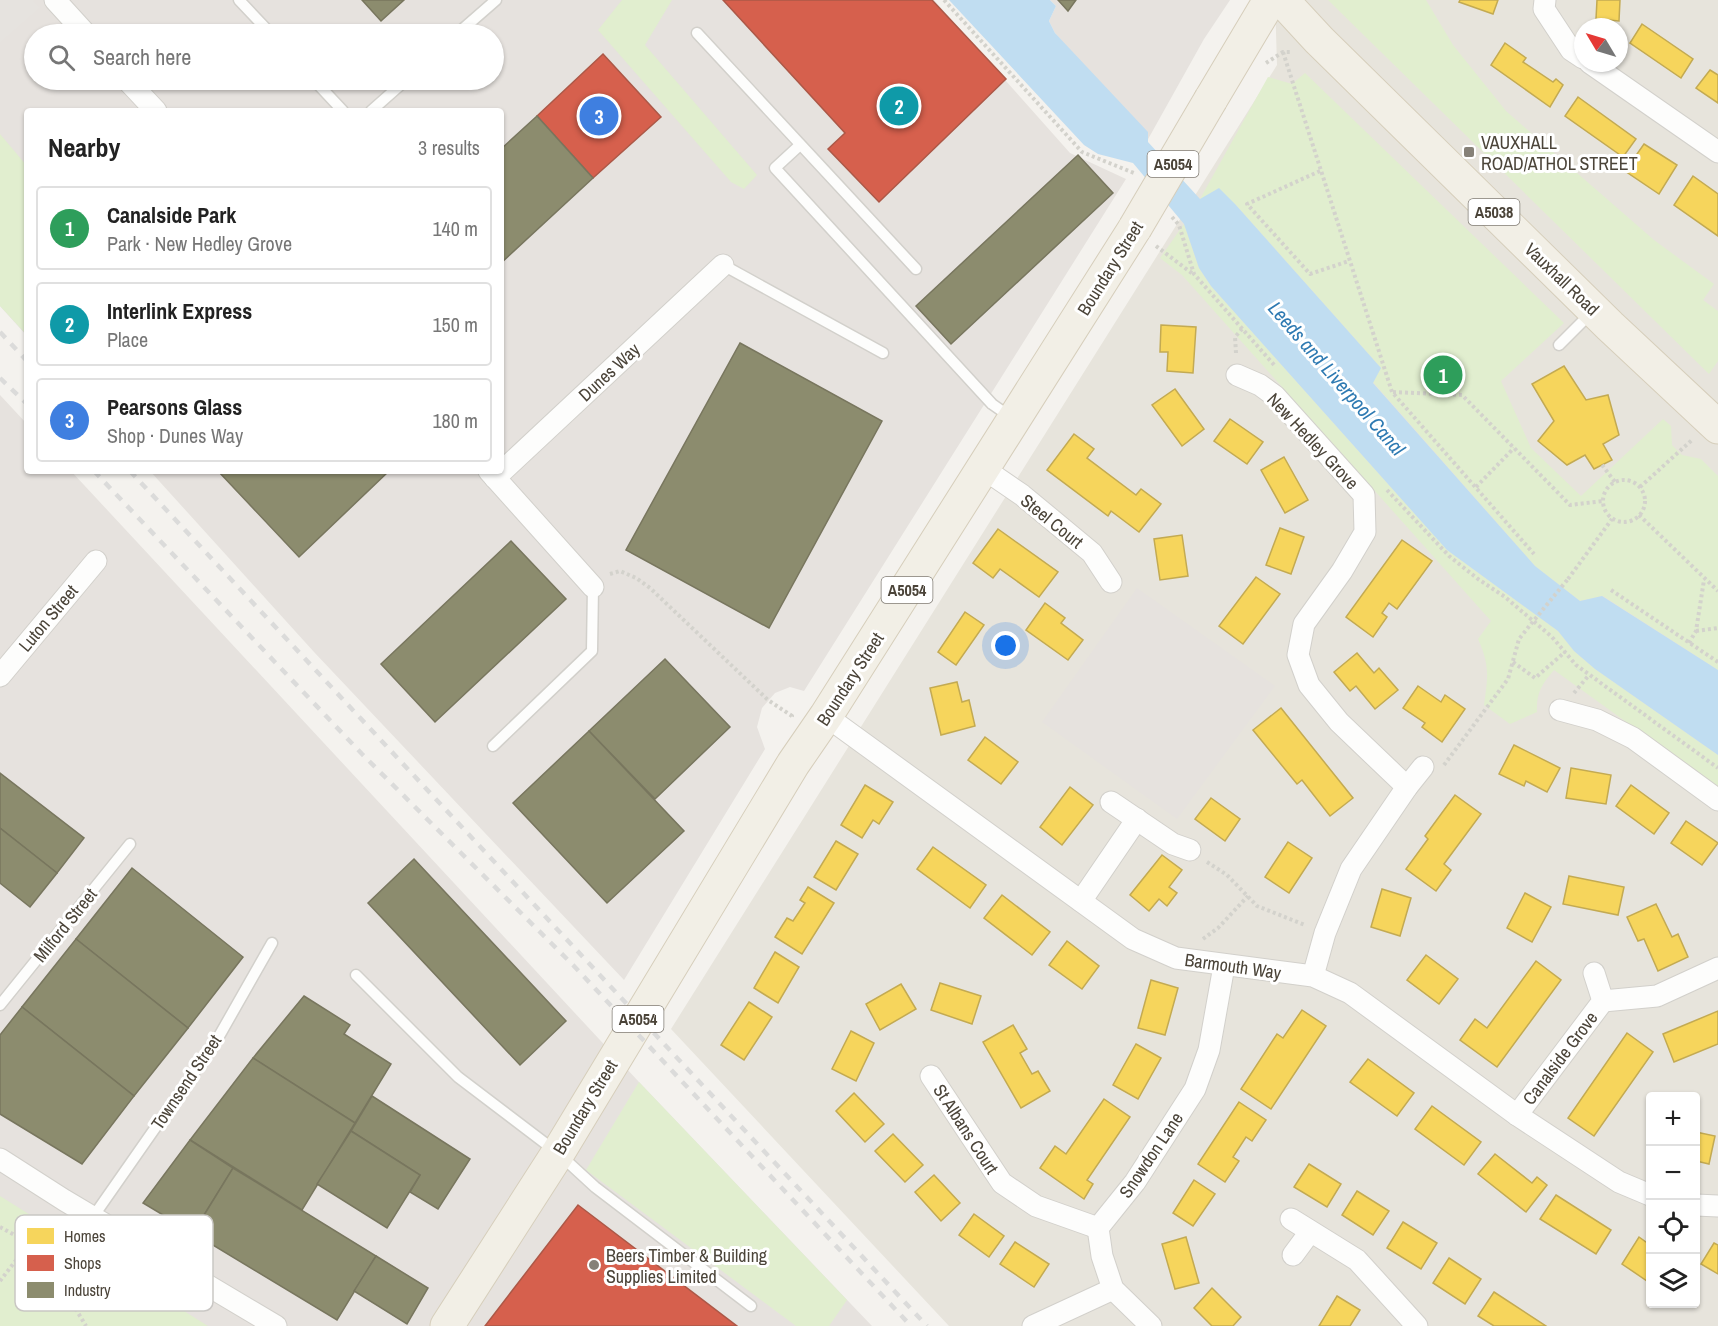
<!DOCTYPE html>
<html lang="en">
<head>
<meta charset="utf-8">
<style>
  :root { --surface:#fff; --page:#f6f6f6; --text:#222; --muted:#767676; --line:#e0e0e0; --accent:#ea580c }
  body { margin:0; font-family:"Archivo Narrow",sans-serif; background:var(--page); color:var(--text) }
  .controls { position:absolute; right:18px; bottom:18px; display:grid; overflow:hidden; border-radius:6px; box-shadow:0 2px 4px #0004 }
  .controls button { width:54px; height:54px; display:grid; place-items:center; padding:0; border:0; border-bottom:2px solid var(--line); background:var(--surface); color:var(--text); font:30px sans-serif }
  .compass { position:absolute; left:1574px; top:18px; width:54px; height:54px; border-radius:50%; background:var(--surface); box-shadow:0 2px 4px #0004; rotate:308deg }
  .you { position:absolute; left:1006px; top:646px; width:21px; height:21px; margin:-15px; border:4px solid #fff; border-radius:50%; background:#1a73e8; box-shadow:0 0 0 9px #1a73e833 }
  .badge { display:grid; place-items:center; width:39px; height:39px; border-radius:50%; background:var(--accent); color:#fff; font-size:20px; font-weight:700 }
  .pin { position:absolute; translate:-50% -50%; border:3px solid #fff; box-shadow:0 2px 6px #0006 }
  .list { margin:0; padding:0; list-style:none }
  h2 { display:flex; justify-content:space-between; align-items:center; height:78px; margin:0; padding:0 24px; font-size:26px }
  h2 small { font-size:20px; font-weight:400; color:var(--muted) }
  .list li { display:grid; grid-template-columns:39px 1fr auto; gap:18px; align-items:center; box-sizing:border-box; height:84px; margin:0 12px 12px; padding:0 12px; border:2px solid var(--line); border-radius:6px }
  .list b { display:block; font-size:22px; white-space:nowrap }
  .list p { margin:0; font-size:20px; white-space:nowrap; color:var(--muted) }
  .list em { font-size:20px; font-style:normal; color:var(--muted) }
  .icon { flex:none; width:33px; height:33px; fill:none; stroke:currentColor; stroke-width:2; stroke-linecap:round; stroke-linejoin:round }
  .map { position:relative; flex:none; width:1718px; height:1326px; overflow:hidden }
  .search { position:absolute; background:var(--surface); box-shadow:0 2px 4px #0004; left:24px; top:24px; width:480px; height:66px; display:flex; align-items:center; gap:15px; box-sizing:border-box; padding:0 21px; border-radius:33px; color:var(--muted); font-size:22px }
  .panel { position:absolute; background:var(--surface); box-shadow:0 2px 4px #0004; left:24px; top:108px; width:480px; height:366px; border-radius:6px }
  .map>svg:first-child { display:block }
  .residential { fill:#e7e4dc; fill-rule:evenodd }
  .industrial { fill:#e6e2de; fill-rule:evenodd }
  .green { fill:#e1eecf }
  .parking { fill:#e6e3df }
  .water { fill:#c0ddf1 }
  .homes { fill:#f6d55c; stroke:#c3aa52; stroke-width:1.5 }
  .shops { fill:#d6604d; stroke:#ac5847; stroke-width:1.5 }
  .industry { fill:#8c8c6e; stroke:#78765e; stroke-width:1.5 }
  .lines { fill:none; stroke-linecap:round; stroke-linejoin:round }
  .lane-casing { stroke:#d2d0cb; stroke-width:13 }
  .street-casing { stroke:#d2d0cb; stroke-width:23 }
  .primary-casing { stroke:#d6cebb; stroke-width:35 }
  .path { stroke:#d3d2cc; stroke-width:4; stroke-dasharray:3 3; stroke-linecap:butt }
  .lane { stroke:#fdfdfc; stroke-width:10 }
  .street { stroke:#fdfdfc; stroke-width:21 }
  .primary { stroke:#f2efe6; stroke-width:33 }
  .rail { stroke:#dbdbda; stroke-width:4.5; stroke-dasharray:8 8; stroke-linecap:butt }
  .primary-bridge-casing { stroke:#d6cebb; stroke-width:35; stroke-linecap:butt }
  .path-bridge { stroke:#d3d2cc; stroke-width:4; stroke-dasharray:3 3; stroke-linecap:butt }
  .primary-bridge { stroke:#f2efe6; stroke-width:33 }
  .poi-dot { fill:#868178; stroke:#fff; stroke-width:2 }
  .labels { text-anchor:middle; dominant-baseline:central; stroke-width:6; stroke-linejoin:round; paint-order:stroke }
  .shield { fill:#fff; stroke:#817c74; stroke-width:1.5 }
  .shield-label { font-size:16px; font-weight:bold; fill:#4b4439 }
  .poi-label { font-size:18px; fill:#4b4439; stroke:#fff; text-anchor:start }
  .street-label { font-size:18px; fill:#4b4439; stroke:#fff }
  .water-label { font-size:20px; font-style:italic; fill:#2e7ab2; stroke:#fff }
  .key { fill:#fff; stroke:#c9c7c4; stroke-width:1.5 }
  .key-label { font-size:16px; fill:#4b4439 }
</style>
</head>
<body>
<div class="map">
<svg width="1718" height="1326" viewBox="0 0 1718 1326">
  <rect width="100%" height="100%" fill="#f4f2ee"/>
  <path class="residential" d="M1275,0H1718V1326H949L671,1029L1277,65ZM1583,27H1619V63H1583ZM1650,1096H1696V1304H1650Z"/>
  <g class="industrial">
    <path d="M0,0H934L1070,153L1126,179L804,691L790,687L775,693L762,708L757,727L765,749L624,980L314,652L150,471H501V111H27V336L0,306ZM34,34H494V80H34Z"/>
    <polygon points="1050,0 1230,0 1204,39 1147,141 1055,33 1049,21 1056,6"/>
    <polygon points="0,395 27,424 27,471 71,471 639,1082 872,1326 0,1326"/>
    <polygon points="1137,588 1275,686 1177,819 1042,722"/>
  </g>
  <g class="green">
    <polygon points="622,0 672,0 645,45 757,175 744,189 731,182 598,30"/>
    <polygon points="1328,0 1426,0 1453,45 1506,111 1654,240 1714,284 1703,300 1718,311 1718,361 1709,374"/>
    <polygon points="1305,73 1564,323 1501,381 1531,448 1581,496 1663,419 1671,426 1672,445 1682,455 1701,459 1718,476 1718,670 1603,596 1580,601 1535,566 1373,382 1381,368 1235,204 1200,199 1268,77 1292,84"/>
    <polygon points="0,134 27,166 27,329 24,332 0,306"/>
    <path d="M1184,224L1199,268L1211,286L1447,550L1558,631L1574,651L1595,669L1718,755V788L1554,670C1542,684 1536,693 1537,712L1510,724L1484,705C1488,676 1490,666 1478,639L1491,621L1182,275L1160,258Z"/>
    <polygon points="639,1082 847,1300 829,1326 796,1326 586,1170"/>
    <polygon points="0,1196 208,1326 0,1326"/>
  </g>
  <polygon class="parking" points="0,0 33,0 40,8 0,43"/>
  <polygon class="water" points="949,0 1050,0 1056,6 1049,21 1055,33 1148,132 1148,142 1200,199 1219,188 1235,204 1381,368 1373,383 1535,566 1580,601 1602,596 1718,670 1718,755 1595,669 1574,651 1558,631 1447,550 1211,286 1199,268 1184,224 1133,163 1098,154 1084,145"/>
  <g class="homes">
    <polygon points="1460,0 1498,0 1493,14 1459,2"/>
    <polygon points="1597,0 1620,0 1619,21 1596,19"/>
    <polygon points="1642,24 1693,59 1681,78 1630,43"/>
    <polygon points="1505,43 1526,58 1523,62 1553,82 1556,79 1563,85 1550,107 1491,65"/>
    <polygon points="1710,70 1718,75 1718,103 1696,88"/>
    <polygon points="1578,97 1636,139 1623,157 1565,116"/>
    <polygon points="1644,144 1677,165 1659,194 1625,171"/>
    <polygon points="1693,176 1718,194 1718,236 1674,205"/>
    <polygon points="1161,325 1196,327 1193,373 1167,371 1168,352 1160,352"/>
    <polygon points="1564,366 1586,400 1608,395 1619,435 1603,444 1612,460 1594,469 1585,455 1567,465 1538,441 1554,421 1532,384"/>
    <polygon points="1175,389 1204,429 1182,446 1152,405"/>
    <polygon points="1230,419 1263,442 1247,464 1214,441"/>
    <polygon points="1074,434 1094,449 1087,458 1136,495 1141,489 1161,504 1139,532 1111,511 1108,516 1047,470"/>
    <polygon points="1284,457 1308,500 1285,513 1261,470"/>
    <polygon points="1280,528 1304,537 1291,574 1266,565"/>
    <polygon points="998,529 1058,572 1039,597 1000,569 993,578 973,563"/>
    <polygon points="1182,535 1188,576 1160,580 1154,539"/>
    <polygon points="1402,540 1432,561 1397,609 1389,603 1382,613 1387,617 1373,637 1346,617"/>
    <polygon points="1256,577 1280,594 1243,644 1219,626"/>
    <polygon points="1045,603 1065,618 1061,623 1083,640 1068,660 1026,630"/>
    <polygon points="965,612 984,625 956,665 938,652"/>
    <polygon points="1357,653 1374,673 1379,668 1398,690 1375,709 1356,686 1350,691 1334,672"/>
    <polygon points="957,682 962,702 969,700 975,726 941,735 930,688"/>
    <polygon points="1418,686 1441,702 1445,695 1465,709 1442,742 1422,727 1425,723 1403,708"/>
    <polygon points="1281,708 1353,798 1330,816 1302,780 1297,784 1253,730"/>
    <polygon points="985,737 1018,762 1001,784 968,760"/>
    <polygon points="1514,745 1560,768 1547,792 1526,781 1524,786 1499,774"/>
    <polygon points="1571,768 1611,775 1606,804 1566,798"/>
    <polygon points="865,785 893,802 879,824 873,820 862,838 841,825"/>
    <polygon points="1631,785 1669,813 1654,834 1616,806"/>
    <polygon points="1070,787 1093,805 1062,845 1040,827"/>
    <polygon points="1455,795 1481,814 1444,864 1451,870 1436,891 1406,869 1428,839 1425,836"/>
    <polygon points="1211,798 1240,819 1225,841 1195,819"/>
    <polygon points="1686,821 1718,843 1702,865 1671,843"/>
    <polygon points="836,841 858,854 836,890 814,877"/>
    <polygon points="1288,842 1312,858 1289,893 1265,877"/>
    <polygon points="933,847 986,885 970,908 917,869"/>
    <polygon points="1162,855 1182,870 1169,887 1177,893 1167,906 1159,899 1149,911 1130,895"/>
    <polygon points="1569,876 1624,887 1618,915 1563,904"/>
    <polygon points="808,887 834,903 802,954 775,937 787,918 793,921 805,903 800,900"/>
    <polygon points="1382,889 1411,898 1400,936 1371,927"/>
    <polygon points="1525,893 1551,907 1532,942 1507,928"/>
    <polygon points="1002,895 1050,932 1032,955 984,918"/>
    <polygon points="1656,904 1672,937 1678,934 1688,957 1658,971 1644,939 1638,941 1627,917"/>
    <polygon points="1067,941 1099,966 1082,989 1049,965"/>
    <polygon points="775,952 799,967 778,1003 754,988"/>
    <polygon points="1426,955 1458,979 1439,1004 1407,980"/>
    <polygon points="1536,961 1561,980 1497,1067 1460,1040 1475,1019 1487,1028"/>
    <polygon points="1151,980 1178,988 1165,1035 1138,1028"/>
    <polygon points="940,983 981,996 972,1024 931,1010"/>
    <polygon points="901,984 916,1009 880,1030 866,1004"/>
    <polygon points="749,1002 772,1017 744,1060 721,1045"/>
    <polygon points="1302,1010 1326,1026 1271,1109 1241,1089 1277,1034 1283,1038"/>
    <polygon points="1718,1011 1718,1044 1674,1062 1663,1034"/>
    <polygon points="1013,1025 1027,1049 1020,1053 1032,1074 1038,1071 1050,1091 1021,1108 983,1042"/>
    <polygon points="851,1031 874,1043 856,1081 832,1069"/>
    <polygon points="1627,1033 1653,1052 1594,1136 1568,1118"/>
    <polygon points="1136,1044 1161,1058 1138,1099 1113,1085"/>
    <polygon points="1368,1059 1414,1093 1397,1116 1350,1082"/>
    <polygon points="854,1093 884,1124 865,1142 836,1111"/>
    <polygon points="1104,1099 1130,1117 1087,1180 1093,1184 1084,1199 1040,1168 1055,1146 1066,1154"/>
    <polygon points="1239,1102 1266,1120 1252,1141 1246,1137 1233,1157 1239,1161 1225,1182 1198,1164"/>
    <polygon points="1432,1106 1481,1142 1464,1165 1415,1129"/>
    <polygon points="1696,1132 1715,1136 1709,1164 1696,1161"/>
    <polygon points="893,1134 923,1165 905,1182 875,1151"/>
    <polygon points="1495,1154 1532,1183 1537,1177 1547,1185 1526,1212 1478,1174"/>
    <polygon points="1309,1164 1341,1184 1327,1207 1294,1187"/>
    <polygon points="934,1175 960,1203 941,1221 915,1192"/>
    <polygon points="1194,1180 1215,1194 1193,1226 1173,1213"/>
    <polygon points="1357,1191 1389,1211 1373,1235 1342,1215"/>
    <polygon points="1556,1195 1611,1230 1596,1254 1540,1219"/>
    <polygon points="974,1214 1004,1236 989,1257 959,1235"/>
    <polygon points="1403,1222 1437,1243 1421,1269 1387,1248"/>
    <polygon points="1186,1237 1199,1283 1175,1289 1162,1244"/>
    <polygon points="1639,1237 1650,1245 1650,1283 1622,1264"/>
    <polygon points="1015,1242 1049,1264 1034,1287 1000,1264"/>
    <polygon points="1714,1243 1718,1245 1718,1274 1701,1264"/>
    <polygon points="1449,1258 1481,1279 1465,1304 1433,1283"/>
    <polygon points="1212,1288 1241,1317 1233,1326 1212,1326 1194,1308"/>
    <polygon points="1494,1292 1546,1326 1494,1326 1478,1316"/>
    <polygon points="1337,1296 1360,1310 1350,1326 1319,1326"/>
  </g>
  <g class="shops">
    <polygon points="723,0 932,0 1006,79 879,202 828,149 845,133"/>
    <polygon points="603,54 661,117 593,178 537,116"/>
    <polygon points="578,1205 737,1326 485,1326"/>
  </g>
  <g class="industry">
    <polygon points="362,0 404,0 381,21"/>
    <polygon points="1058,0 1076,0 1068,11"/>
    <polygon points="537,116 593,178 501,263 501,149"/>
    <polygon points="1078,155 1113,193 951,344 916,306"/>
    <polygon points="740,343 882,421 769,628 626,550"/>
    <polygon points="218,471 389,471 299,557"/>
    <polygon points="511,541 566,599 435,722 381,664"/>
    <polygon points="665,659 730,727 655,799 589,731"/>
    <polygon points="589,731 684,831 607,903 513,803"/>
    <polygon points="0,773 84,838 57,873 0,828"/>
    <polygon points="0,828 57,873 30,907 0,883"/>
    <polygon points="414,859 566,1021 520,1065 368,903"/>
    <polygon points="132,868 243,957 188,1028 76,939"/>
    <polygon points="76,939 188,1028 134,1096 22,1007"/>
    <polygon points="304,996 350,1025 344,1034 391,1064 355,1123 253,1058"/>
    <polygon points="22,1007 134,1096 82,1164 0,1114 0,1035"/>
    <polygon points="253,1058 355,1123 302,1210 190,1140"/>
    <polygon points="372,1096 470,1159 438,1209 410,1192 420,1175 351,1131"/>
    <polygon points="351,1131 420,1175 387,1228 317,1184"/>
    <polygon points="190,1140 233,1168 193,1233 143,1203"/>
    <polygon points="233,1168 376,1256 337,1320 193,1233"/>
    <polygon points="376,1256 428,1288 407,1324 354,1291"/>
  </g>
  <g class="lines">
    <g class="lane-casing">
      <g id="lane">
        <polyline points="239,0 271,34"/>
        <polyline points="697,33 916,269"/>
        <polyline points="457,34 496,0"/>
        <polyline points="314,80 343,111"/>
        <polyline points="371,111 406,80"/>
        <polyline points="800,145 775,168 992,404 1012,418"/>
        <polyline points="723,265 883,353"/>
        <polyline points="1559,345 1592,312"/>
        <polyline points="493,746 592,651 593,587"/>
        <polyline points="356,975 458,1077 558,1153 595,1187 751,1306"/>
        <polyline points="0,1005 130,844"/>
        <polyline points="93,1217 218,1038 272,943"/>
      </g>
    </g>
    <g class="street-casing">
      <g id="street">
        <polyline points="55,0 86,34"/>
        <polyline points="1545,0 1544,9 1571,50 1583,58"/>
        <polyline points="1590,63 1718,152"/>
        <polyline points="127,80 156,111"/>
        <polyline points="1237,375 1260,385 1275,396 1364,495 1365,532 1342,571 1304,624 1298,655 1309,685 1339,722 1407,787"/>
        <polyline points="984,469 1022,495 1092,553 1111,582"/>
        <polyline points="489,471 593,587"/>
        <polyline points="495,478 723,265"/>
        <polyline points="0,676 96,561"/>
        <polyline points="1560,710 1597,720 1633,738 1718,800"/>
        <polyline points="826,716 1133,939 1176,958 1313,976 1350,993 1517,1115 1619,1182 1650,1195"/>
        <polyline points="1111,802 1173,844 1190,850"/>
        <polyline points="1081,901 1137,819"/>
        <polyline points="1313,976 1325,933 1351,869 1407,787 1423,767"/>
        <polyline points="1603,1001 1657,996 1718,968"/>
        <polyline points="931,1076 1002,1183 1036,1206 1098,1228"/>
        <polyline points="1517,1115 1603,1001 1594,973"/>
        <polyline points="0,1159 64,1200 276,1326"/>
        <polyline points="1696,1205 1718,1206"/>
        <polyline points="1291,1219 1357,1260 1417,1326"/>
        <polyline points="1293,1255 1310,1232"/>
        <polyline points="1033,1326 1113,1289"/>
        <polyline points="1151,1326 1113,1289 1102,1256 1098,1228 1135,1182 1195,1089 1209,1050 1224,966"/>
      </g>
    </g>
    <g class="primary-casing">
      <g id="primary">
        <polyline points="1282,0 1319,40 1610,326 1718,427"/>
        <polyline points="1211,99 1270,0"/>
        <polyline points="447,1326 558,1153 793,764 826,716 1135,228"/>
      </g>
    </g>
    <g class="path">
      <polyline points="944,0 1082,152 1134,173"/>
      <polyline points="1283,52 1392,392 1534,554"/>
      <polyline points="1266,63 1283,52 1291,52"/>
      <polyline points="1320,171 1247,204 1310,274 1349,261"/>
      <polyline points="1172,217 1179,225 1194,274 1275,366"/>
      <polyline points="1156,246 1193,274"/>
      <polyline points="1236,353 1235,337 1242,329"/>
      <polyline points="1393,392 1462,395 1570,505 1603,501"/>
      <polyline points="1602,465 1615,482"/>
      <circle cx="1624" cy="501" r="21"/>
      <polyline points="1476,487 1514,448"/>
      <polyline points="1640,487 1692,440"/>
      <polyline points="1387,490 1449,556 1478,579 1505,597 1552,637 1576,665 1718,768"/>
      <polyline points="1639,515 1718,591"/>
      <polyline points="610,574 620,571 636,578 650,588 768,700 792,716 791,718"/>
      <polyline points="1568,579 1612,519"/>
      <polyline points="1611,590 1718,662"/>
      <polyline points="1696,631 1718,628"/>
      <polyline points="1689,643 1696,631 1704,580"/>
      <polyline points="1513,662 1535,678 1565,652"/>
      <polyline points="1574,693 1589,675"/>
      <polyline points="1444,765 1508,679 1519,639 1531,624"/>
      <polyline points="1207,862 1227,875 1257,906 1305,925"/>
      <polyline points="1203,939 1218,928 1248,896"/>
      <polyline points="0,1227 29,1243 51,1268 86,1326"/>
      <polyline points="0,1281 50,1216"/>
    </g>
    <use href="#lane" class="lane"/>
    <use href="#street" class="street"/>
    <use href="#primary" class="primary"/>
    <g class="rail">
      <polyline points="0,332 27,361"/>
      <polyline points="0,378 27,404"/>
      <polyline points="94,471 362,754 573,965 911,1326"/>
      <polyline points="130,471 927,1326"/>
    </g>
    <g class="primary-bridge-casing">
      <polyline id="primary-bridge" points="1135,228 1211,99"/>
    </g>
    <polyline class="path-bridge" points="1531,624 1568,579"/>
    <use href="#primary-bridge" class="primary-bridge"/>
  </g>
  <g class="poi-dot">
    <rect x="1463" y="146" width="12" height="12" rx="3"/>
    <circle cx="594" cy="1265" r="6"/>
  </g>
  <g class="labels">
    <g class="shield">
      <rect x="1147.5" y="151" width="51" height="26" rx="4.5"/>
      <rect x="1468.5" y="199" width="51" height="26" rx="4.5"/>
      <rect x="881.5" y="577" width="51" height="26" rx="4.5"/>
      <rect x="612.5" y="1006" width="51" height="26" rx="4.5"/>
    </g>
    <g class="shield-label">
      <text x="1173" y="164">A5054</text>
      <text x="1494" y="212">A5038</text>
      <text x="907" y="590">A5054</text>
      <text x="638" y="1019">A5054</text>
    </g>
    <g class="poi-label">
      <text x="1481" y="142">VAUXHALL<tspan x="1481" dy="21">ROAD/ATHOL STREET</tspan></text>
      <text x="606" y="1255">Beers Timber &amp; Building<tspan x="606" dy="21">Supplies Limited</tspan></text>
    </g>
    <g class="street-label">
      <text transform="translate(1110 268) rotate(-58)">Boundary Street</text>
      <text transform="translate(1562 279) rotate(44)">Vauxhall Road</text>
      <text transform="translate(609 372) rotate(-43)">Dunes Way</text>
      <text transform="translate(1313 441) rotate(47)">New Hedley Grove</text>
      <text transform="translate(1052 521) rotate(39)">Steel Court</text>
      <text transform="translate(48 618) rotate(-50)">Luton Street</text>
      <text transform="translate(850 679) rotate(-57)">Boundary Street</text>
      <text transform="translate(65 925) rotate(-51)">Milford Street</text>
      <text transform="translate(1233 966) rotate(8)">Barmouth Way</text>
      <text transform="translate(1560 1058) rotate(-53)">Canalside Grove</text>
      <text transform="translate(186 1082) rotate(-56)">Townsend Street</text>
      <text transform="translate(585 1107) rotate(-59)">Boundary Street</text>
      <text transform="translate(966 1129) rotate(57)">St Albans Court</text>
      <text transform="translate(1151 1155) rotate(-56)">Snowdon Lane</text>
    </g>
    <g class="water-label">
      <text transform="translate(1337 378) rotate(49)">Leeds and Liverpool Canal</text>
    </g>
  </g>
  <rect x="15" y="1215" width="198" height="96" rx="9" class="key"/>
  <rect x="27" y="1228" width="27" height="16" fill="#f6d55c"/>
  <rect x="27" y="1255" width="27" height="16" fill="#d6604d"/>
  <rect x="27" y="1282" width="27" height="16" fill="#8c8c6e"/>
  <g class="key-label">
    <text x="64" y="1242">Homes</text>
    <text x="64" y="1269">Shops</text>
    <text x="64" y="1296">Industry</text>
  </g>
</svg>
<div class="controls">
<button>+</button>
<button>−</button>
<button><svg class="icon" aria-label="locate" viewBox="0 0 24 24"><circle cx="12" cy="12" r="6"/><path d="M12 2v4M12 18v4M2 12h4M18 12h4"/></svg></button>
<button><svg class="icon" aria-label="layers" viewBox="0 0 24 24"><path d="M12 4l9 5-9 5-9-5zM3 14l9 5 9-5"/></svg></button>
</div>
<svg class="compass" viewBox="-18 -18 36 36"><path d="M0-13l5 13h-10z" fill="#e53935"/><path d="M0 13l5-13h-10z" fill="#767676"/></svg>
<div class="you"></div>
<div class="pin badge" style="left:1443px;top:375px;background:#2e9e5b">1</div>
<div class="pin badge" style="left:899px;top:106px;background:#0f9aa8">2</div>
<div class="pin badge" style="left:599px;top:116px;background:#3f7fe0">3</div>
<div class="search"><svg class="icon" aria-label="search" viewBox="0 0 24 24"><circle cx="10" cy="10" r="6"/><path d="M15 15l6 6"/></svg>Search here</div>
<section class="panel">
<h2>Nearby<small>3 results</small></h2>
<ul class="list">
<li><span class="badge" style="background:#2e9e5b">1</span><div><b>Canalside Park</b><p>Park · New Hedley Grove</p></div><em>140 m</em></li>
<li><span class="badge" style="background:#0f9aa8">2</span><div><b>Interlink Express</b><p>Place</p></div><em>150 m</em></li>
<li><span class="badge" style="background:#3f7fe0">3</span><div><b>Pearsons Glass</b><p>Shop · Dunes Way</p></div><em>180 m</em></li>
</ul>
</section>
</div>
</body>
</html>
